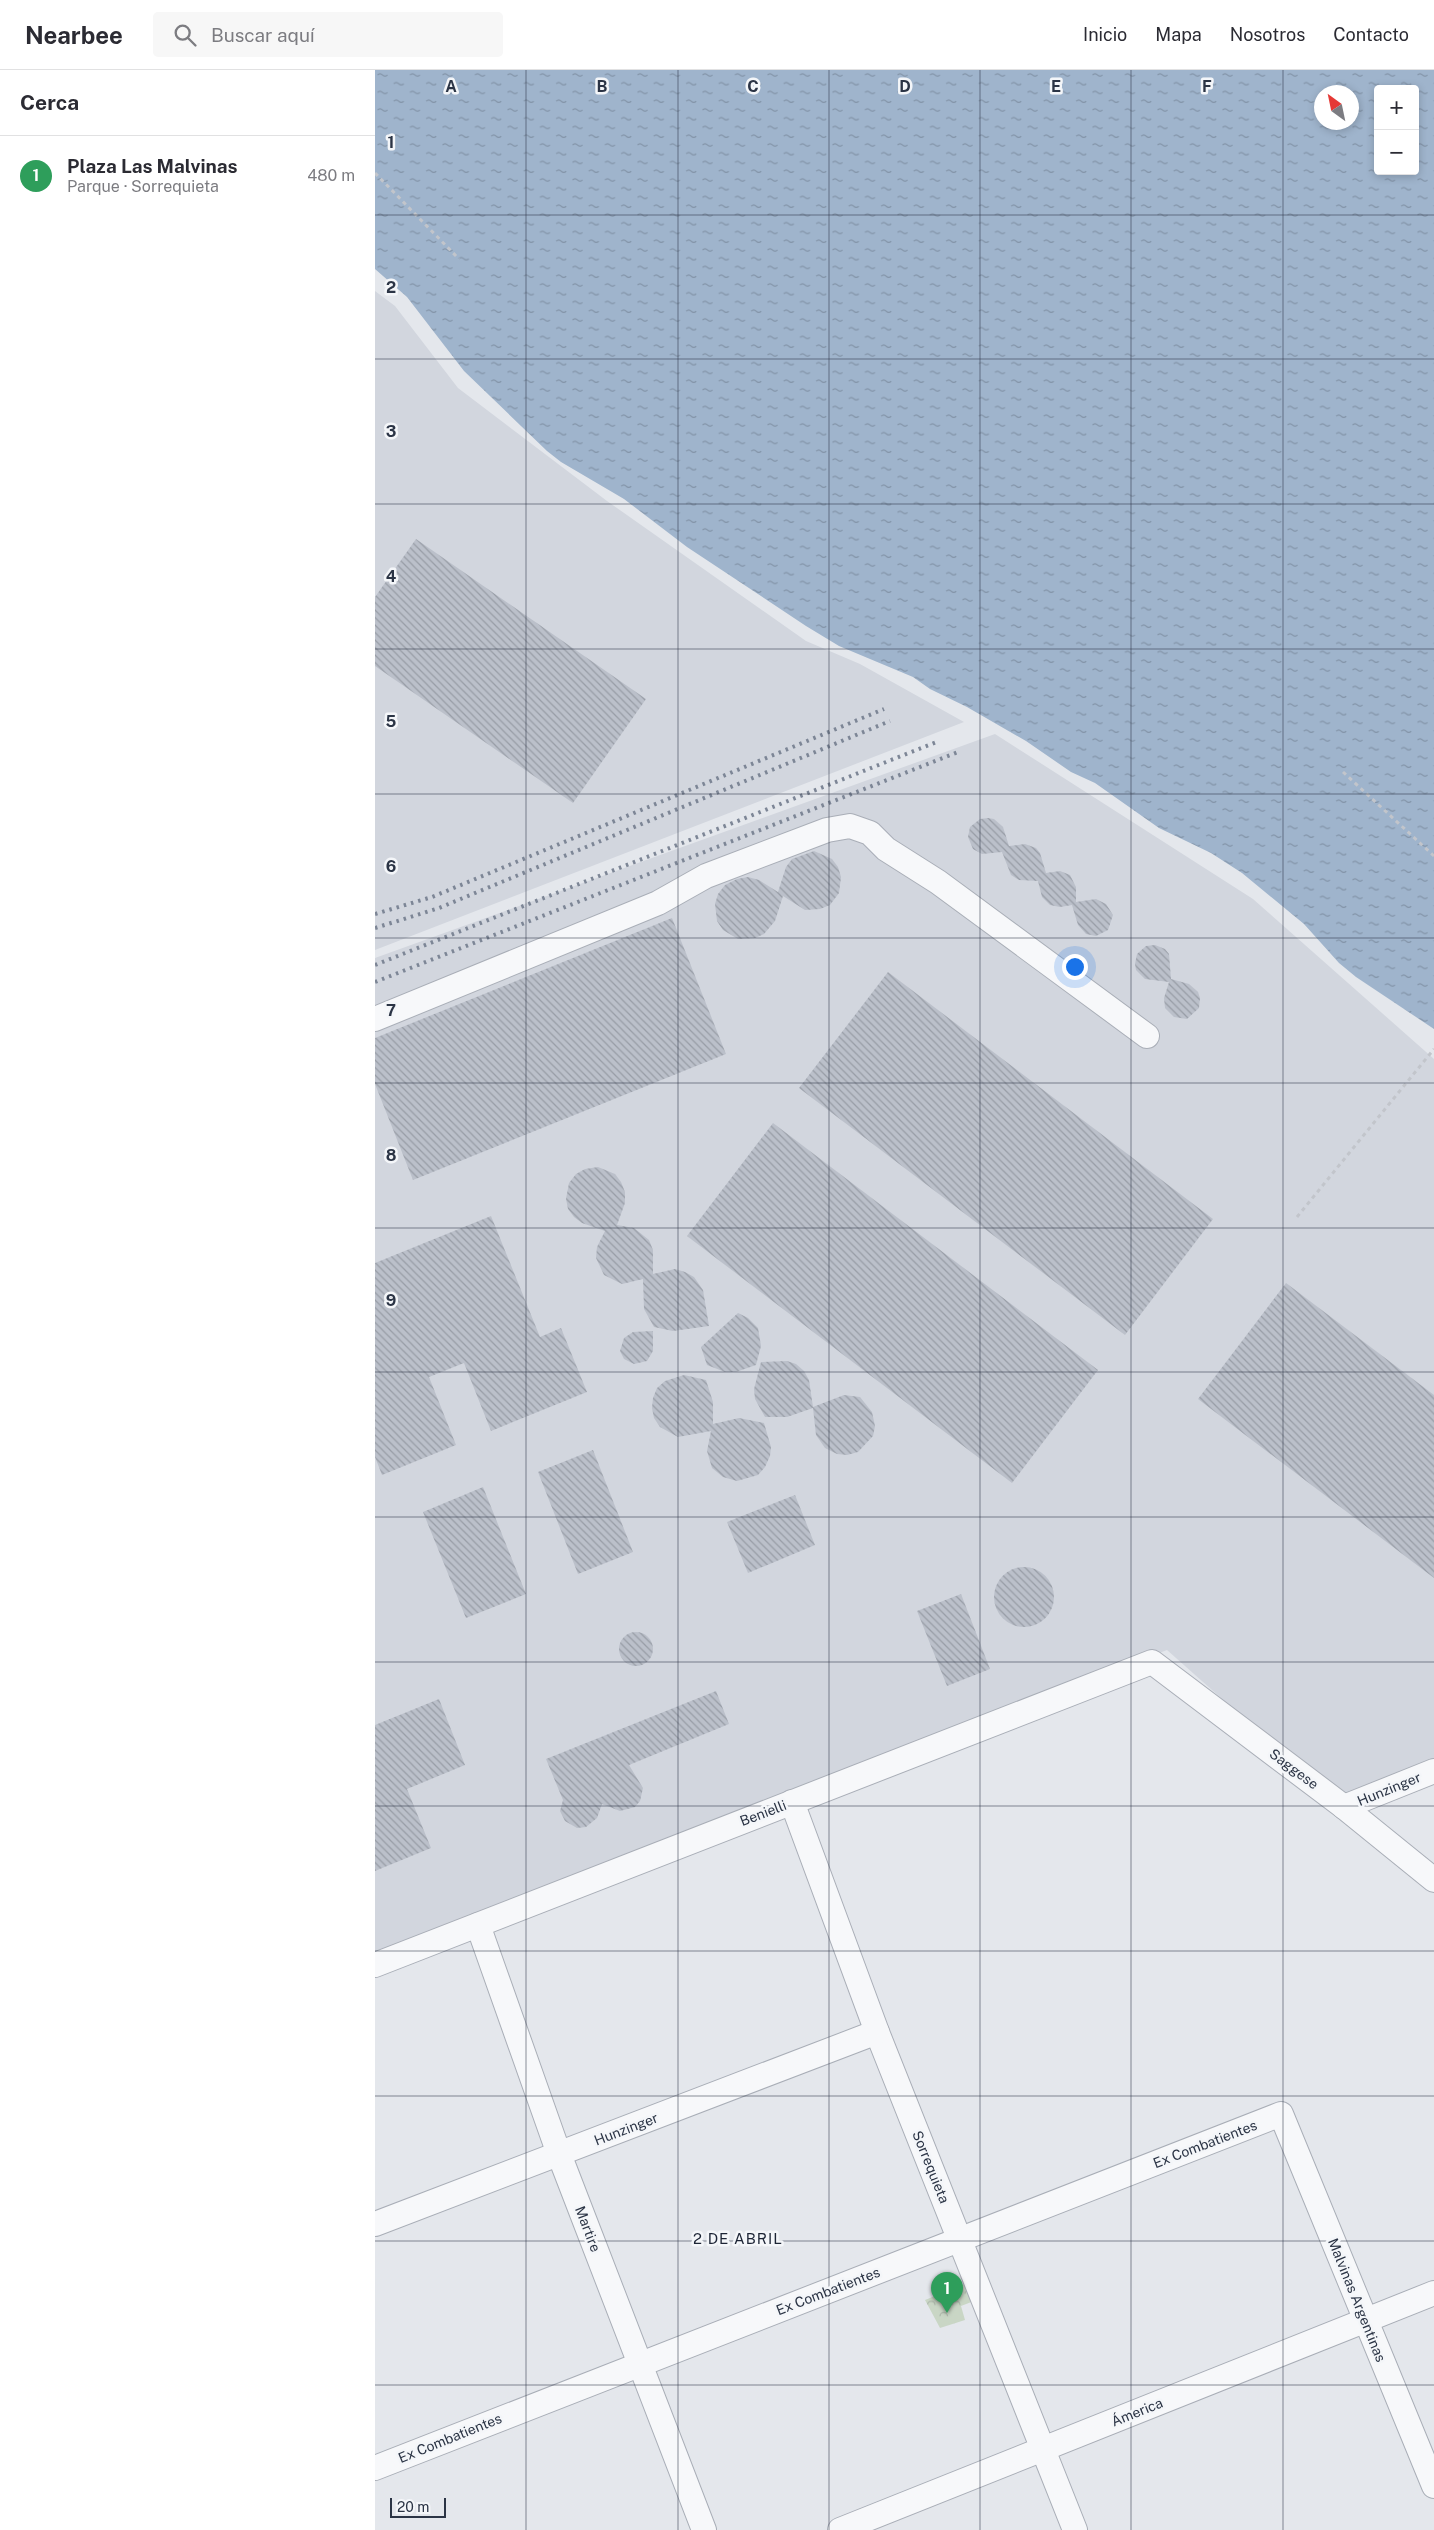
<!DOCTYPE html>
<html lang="es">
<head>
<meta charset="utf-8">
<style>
  :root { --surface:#fff; --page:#f7f7f7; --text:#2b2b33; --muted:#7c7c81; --line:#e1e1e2; --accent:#d1495b }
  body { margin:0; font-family:"Public Sans",sans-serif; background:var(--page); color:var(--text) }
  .controls { position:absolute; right:15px; top:15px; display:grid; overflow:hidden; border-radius:5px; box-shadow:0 2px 8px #0003 }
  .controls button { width:45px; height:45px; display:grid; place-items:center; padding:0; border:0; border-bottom:1px solid var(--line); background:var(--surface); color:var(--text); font:25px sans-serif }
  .compass { position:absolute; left:939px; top:15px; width:45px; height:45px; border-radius:50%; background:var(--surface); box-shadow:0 2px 8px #0003; rotate:327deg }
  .scale { position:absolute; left:15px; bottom:12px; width:56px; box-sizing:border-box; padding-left:5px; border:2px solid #2b3445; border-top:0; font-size:14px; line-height:18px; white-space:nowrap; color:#2b3445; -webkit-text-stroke:4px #f4f6f9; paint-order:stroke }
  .you { position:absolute; left:699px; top:896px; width:18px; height:18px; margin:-12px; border:4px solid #fff; border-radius:50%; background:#1a73e8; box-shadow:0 0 0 8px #1a73e833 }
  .badge { display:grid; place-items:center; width:32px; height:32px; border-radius:50%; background:var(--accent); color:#fff; font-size:16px; font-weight:700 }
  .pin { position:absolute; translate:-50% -41px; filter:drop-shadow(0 1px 2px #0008) }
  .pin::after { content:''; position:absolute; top:26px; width:18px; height:15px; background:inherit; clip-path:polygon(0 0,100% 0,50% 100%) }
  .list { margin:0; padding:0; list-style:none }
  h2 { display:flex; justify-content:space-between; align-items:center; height:65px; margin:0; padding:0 20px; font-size:21px }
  h2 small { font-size:16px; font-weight:400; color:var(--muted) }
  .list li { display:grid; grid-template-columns:32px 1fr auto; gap:15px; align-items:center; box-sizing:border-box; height:80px; padding:0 20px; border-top:1px solid var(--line) }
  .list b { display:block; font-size:19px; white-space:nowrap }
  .list p { margin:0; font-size:16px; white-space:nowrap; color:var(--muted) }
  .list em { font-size:16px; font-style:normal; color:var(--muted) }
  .icon { flex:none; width:28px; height:28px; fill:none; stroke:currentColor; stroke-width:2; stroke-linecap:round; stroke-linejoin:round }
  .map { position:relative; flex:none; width:1059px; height:2460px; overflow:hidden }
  header { display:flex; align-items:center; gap:30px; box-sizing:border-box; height:70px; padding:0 25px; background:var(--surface); border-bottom:1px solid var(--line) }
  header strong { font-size:24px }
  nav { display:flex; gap:28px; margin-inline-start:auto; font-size:18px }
  .search { width:350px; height:45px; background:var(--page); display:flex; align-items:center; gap:12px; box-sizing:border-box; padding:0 18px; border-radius:5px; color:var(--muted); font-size:19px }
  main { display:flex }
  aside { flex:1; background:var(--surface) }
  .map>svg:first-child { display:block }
  .built { fill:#d2d6de }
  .park { fill:url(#park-crowns) }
  .water { fill:url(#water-ripples); fill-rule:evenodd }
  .building { fill:url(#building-back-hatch) }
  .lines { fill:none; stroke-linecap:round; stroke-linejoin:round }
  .minor-casing { stroke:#a9aeb7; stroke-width:26 }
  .path { stroke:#c2c5cb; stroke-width:3; stroke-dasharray:4 4; stroke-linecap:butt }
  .minor { stroke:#f7f8fa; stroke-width:24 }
  .rail { stroke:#7d8696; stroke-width:4; stroke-dasharray:2.5 5; stroke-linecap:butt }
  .grid { fill:none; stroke:#2b3445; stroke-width:1; stroke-opacity:0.55 }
  .labels { text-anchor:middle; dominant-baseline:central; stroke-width:5; stroke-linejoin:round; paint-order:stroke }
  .street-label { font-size:14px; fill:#2b3445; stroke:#f4f6f9 }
  .neighbourhood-label { font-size:15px; letter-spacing:1px; fill:#1d2536; stroke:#f4f6f9 }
  .grid-label { font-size:16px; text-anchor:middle; font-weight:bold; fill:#2b3445; stroke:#f4f6f9; stroke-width:5; stroke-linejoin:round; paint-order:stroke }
</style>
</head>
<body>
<header>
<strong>Nearbee</strong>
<div class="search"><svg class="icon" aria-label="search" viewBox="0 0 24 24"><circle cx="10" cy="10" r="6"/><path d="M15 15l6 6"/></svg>Buscar aquí</div>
<nav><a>Inicio</a><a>Mapa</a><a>Nosotros</a><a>Contacto</a></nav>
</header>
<main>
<aside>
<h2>Cerca<small></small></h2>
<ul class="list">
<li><span class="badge" style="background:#2e9e5b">1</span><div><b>Plaza Las Malvinas</b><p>Parque · Sorrequieta</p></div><em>480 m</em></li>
</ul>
</aside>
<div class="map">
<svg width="1059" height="2460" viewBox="0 0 1059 2460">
  <defs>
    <pattern id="park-crowns" width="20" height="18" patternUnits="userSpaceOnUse" patternTransform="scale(1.25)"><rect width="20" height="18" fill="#c9d6c5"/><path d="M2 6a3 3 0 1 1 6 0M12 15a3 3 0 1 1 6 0" fill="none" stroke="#adb8ab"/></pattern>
    <pattern id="water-ripples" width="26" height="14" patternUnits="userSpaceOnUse" patternTransform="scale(1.25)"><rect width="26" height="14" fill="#9fb4cc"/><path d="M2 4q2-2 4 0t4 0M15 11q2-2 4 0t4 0" fill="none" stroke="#8293a7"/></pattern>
    <pattern id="building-back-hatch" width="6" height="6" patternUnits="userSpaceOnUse" patternTransform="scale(1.25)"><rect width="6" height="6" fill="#bbc0ca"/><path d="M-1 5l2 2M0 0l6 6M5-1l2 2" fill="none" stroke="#989da6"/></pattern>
  </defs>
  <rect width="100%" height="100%" fill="#e4e7ec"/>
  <g class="built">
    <polygon points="0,221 20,236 83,318 232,431 431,571 485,594 589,652 0,880"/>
    <polygon points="620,664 878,829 1059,989 1059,1702 969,1737 792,1580 0,1883 0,888"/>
  </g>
  <polygon class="park" points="592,2213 599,2231 586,2236 590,2250 565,2258 550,2230"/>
  <path class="water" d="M0,0H1059V959L981,907L964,893L929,854L867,803L836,783L784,758L720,713L696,702L651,671L592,637L555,619L538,607L464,576L431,556L312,477L249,429L186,392L172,381L89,301L32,227L0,199ZM1003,19H1040V101H1003ZM946,22H976V52H946Z"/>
  <g class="building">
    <polygon points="41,469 271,629 198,733 0,596 0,527"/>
    <polygon points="613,748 619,749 628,757 634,776 650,774 661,778 665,783 671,803 685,801 695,805 701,817 701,832 721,829 731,834 738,845 733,860 721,866 711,864 703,855 697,835 685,837 675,835 667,827 663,811 644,810 636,805 627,782 607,784 598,779 593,767 595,757 605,749"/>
    <polygon points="439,781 457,789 463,797 466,807 464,823 455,835 445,839 430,840 408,826 400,851 389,864 380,868 363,869 348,860 342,851 340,834 343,824 350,815 362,809 373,807 384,810 403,822 411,797 417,789"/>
    <polygon points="297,848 351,984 38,1110 0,1014 0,968"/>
    <polygon points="780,875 790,879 794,884 796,909 814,914 823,922 825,928 824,938 812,949 799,947 790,938 789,928 794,912 770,909 761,900 760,894 762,884 771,876"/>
    <polygon points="513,902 838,1149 750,1265 424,1018"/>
    <polygon points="398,1053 723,1300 637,1413 312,1166"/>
    <polygon points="223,1097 240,1104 246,1112 250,1122 250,1133 242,1155 259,1158 274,1170 278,1180 278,1204 300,1199 310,1202 319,1207 328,1220 334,1256 298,1261 279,1257 269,1239 268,1209 247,1214 229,1205 221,1188 222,1177 230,1161 207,1153 199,1147 193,1139 191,1129 194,1113 201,1104 210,1099"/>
    <polygon points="116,1146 165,1267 186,1258 212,1322 116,1361 89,1293 54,1307 81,1375 7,1405 0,1387 0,1193"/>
    <polygon points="911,1213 1059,1325 1059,1508 823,1329"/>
    <polygon points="363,1243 373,1248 383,1258 386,1276 381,1295 361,1302 350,1302 332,1295 326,1277"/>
    <polygon points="278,1261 278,1281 272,1291 259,1294 249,1289 245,1281 249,1268 258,1262"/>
    <polygon points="412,1291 421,1294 429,1301 434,1310 438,1337 469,1325 485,1327 497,1342 500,1356 498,1366 483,1382 472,1385 462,1384 450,1378 441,1365 438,1338 412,1347 390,1347 380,1329 379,1319 386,1292"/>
    <polygon points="309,1305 331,1310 338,1332 338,1354 364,1348 389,1353 396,1377 395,1386 390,1397 383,1405 362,1411 348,1407 337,1398 332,1381 336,1361 303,1367 285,1357 279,1348 277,1338 278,1328 282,1318 290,1311"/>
    <polygon points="218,1380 258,1482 203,1504 163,1402"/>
    <polygon points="108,1417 151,1524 91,1548 48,1442"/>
    <polygon points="420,1425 440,1475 373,1503 352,1452"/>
    <circle cx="649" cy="1527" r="30"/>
    <polygon points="586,1524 615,1599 572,1616 542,1541"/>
    <circle cx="261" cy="1579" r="17"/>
    <polygon points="341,1621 354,1654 254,1695 268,1718 265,1731 260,1737 245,1741 227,1734 222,1748 211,1757 202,1758 190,1751 185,1741 188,1730 171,1689"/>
    <polygon points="64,1629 90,1695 32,1719 56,1778 0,1801 0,1655"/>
  </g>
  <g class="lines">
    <g class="minor-casing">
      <g id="minor">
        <polyline points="0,949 283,833 331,806 452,760 475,756 495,763 511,779 563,812 772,966"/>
        <polyline points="417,1732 502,1962 700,2460"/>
        <polyline points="969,1737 1059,1701"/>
        <polyline points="103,1855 184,2084 329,2460"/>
        <polyline points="0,1895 777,1592 969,1737 1059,1810"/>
        <polyline points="0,2154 502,1962"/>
        <path d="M0,2398C301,2278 604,2163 906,2044L1059,2416"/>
        <polyline points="465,2460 1059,2223"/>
      </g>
    </g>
    <g class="path">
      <polyline points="0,103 84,189"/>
      <polyline points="968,702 1059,786"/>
      <polyline points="922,1147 1059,979"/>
    </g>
    <use href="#minor" class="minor"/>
    <g class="rail">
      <polyline points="0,844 57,827 509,639"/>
      <polyline points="0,858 64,838 515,651"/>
      <polyline points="0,895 564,671"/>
      <polyline points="0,912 583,682"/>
    </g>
  </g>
  <path class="grid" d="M151,0V2460M303,0V2460M454,0V2460M605,0V2460M756,0V2460M908,0V2460M0,145H1059M0,289H1059M0,434H1059M0,579H1059M0,724H1059M0,868H1059M0,1013H1059M0,1158H1059M0,1302H1059M0,1447H1059M0,1592H1059M0,1736H1059M0,1881H1059M0,2026H1059M0,2171H1059M0,2315H1059"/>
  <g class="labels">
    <g class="street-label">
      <text transform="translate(919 1699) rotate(37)">Saggese</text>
      <text transform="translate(1014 1719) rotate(-22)">Hunzinger</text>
      <text transform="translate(388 1743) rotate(-21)">Benielli</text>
      <text transform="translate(251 2059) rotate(-21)">Hunzinger</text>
      <text transform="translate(830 2074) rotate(-21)">Ex Combatientes</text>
      <text transform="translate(556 2097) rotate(68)">Sorrequieta</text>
      <text transform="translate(213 2159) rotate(69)">Martire</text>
      <text transform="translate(453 2221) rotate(-21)">Ex Combatientes</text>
      <text transform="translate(982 2230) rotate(68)">Malvinas Argentinas</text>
      <text transform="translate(762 2342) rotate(-22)">Ámerica</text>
      <text transform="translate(75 2368) rotate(-22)">Ex Combatientes</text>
    </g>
    <g class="neighbourhood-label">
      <text x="363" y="2168">2 DE ABRIL</text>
    </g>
  </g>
  <g class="grid-label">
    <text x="76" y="22">A</text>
    <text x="227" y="22">B</text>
    <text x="378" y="22">C</text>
    <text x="530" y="22">D</text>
    <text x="681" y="22">E</text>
    <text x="832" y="22">F</text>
    <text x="16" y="78">1</text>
    <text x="16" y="223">2</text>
    <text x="16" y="367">3</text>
    <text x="16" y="512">4</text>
    <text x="16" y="657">5</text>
    <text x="16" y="802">6</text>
    <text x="16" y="946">7</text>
    <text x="16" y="1091">8</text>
    <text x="16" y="1236">9</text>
  </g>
</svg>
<div class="controls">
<button>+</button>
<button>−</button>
</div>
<svg class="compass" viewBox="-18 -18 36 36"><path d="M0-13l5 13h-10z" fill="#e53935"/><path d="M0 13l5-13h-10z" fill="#7c7c81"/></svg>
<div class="scale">20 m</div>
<div class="you"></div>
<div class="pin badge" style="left:572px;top:2243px;background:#2e9e5b">1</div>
</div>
</main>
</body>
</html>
